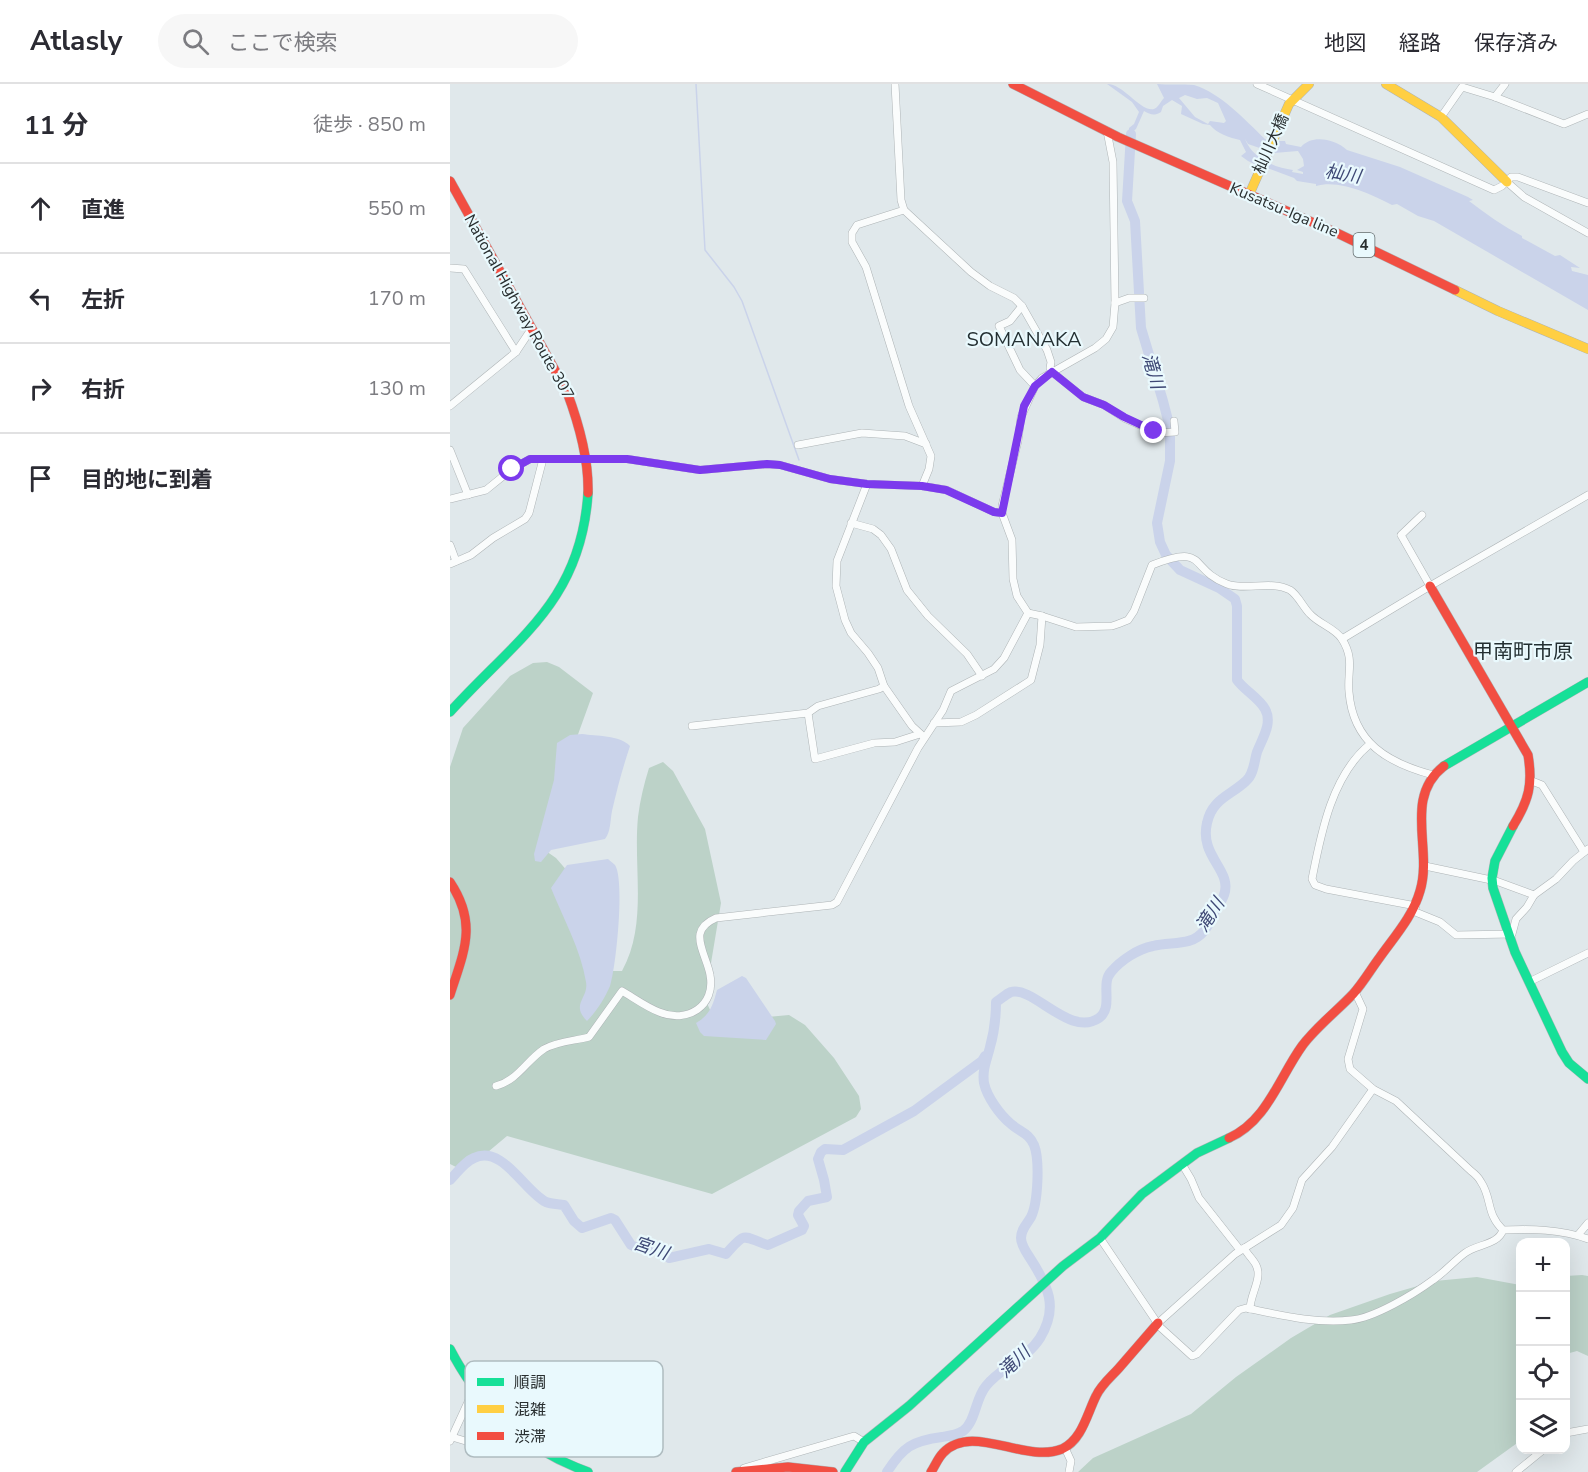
<!DOCTYPE html>
<html lang="ja">
<head>
<meta charset="utf-8">
<style>
  :root { --surface:#fff; --page:#f7f7f7; --text:#2b2b33; --muted:#7c7c81; --line:#e1e1e2 }
  body { margin:0; font-family:"Nunito Sans","Noto Sans JP",sans-serif; background:var(--page); color:var(--text) }
  .controls { position:absolute; right:18px; bottom:18px; display:grid; overflow:hidden; border-radius:12px; box-shadow:0 6px 24px #0002 }
  .controls button { width:54px; height:54px; display:grid; place-items:center; padding:0; border:0; border-bottom:2px solid var(--line); background:var(--surface); color:var(--text); font:30px sans-serif }
  .stop { position:absolute; width:18px; height:18px; margin:-14px; border:4px solid #7c3aed; border-radius:50%; background:#fff }
  .stop.end { background:#7c3aed; border-color:#fff; box-shadow:0 2px 6px #0008 }
  .list { margin:0; padding:0; list-style:none }
  h2 { display:flex; justify-content:space-between; align-items:center; height:78px; margin:0; padding:0 24px; font-size:26px }
  h2 small { font-size:20px; font-weight:400; color:var(--muted) }
  .list li { display:grid; grid-template-columns:39px 1fr auto; gap:18px; align-items:center; box-sizing:border-box; height:90px; padding:0 24px; border-top:2px solid var(--line) }
  .list b { display:block; font-size:22px; white-space:nowrap }
  .list em { font-size:20px; font-style:normal; color:var(--muted) }
  .icon { flex:none; width:33px; height:33px; fill:none; stroke:currentColor; stroke-width:2; stroke-linecap:round; stroke-linejoin:round }
  .map { position:relative; flex:none; width:1138px; height:1388px; overflow:hidden }
  header { display:flex; align-items:center; gap:36px; box-sizing:border-box; height:84px; padding:0 30px; background:var(--surface); border-bottom:2px solid var(--line) }
  header strong { font-size:28px }
  nav { display:flex; gap:33px; margin-inline-start:auto; font-size:21px }
  .search { width:420px; height:54px; background:var(--page); display:flex; align-items:center; gap:15px; box-sizing:border-box; padding:0 21px; border-radius:33px; color:var(--muted); font-size:22px }
  main { display:flex }
  aside { flex:1; background:var(--surface) }
  .map>svg:first-child { display:block }
  .forest { fill:#bcd2c8 }
  .water { fill:#cad3ea; fill-rule:evenodd }
  .lines { fill:none; stroke-linecap:round; stroke-linejoin:round }
  .stream { stroke:#cad3ea; stroke-width:1.5 }
  .river { stroke:#cad3ea; stroke-width:10 }
  .street-casing { stroke:#aeb4b6; stroke-width:8 }
  .fast-casing { stroke:#aeb4b6; stroke-width:10 }
  .slow-casing { stroke:#aeb4b6; stroke-width:10 }
  .jam-casing { stroke:#aeb4b6; stroke-width:10 }
  .street { stroke:#fafcfc; stroke-width:7 }
  .fast { stroke:#16e098; stroke-width:9 }
  .slow { stroke:#ffcf43; stroke-width:9 }
  .jam { stroke:#f24e42; stroke-width:9 }
  .route { stroke:#7c3aed; stroke-width:8 }
  .labels { text-anchor:middle; dominant-baseline:central; stroke-width:4.5; stroke-linejoin:round; paint-order:stroke }
  .shield { fill:#e9f9fd; stroke:#636c6e; stroke-width:1.5 }
  .shield-label { font-size:15px; font-weight:bold; fill:#292f30 }
  .street-label { font-size:16px; fill:#292f30; stroke:#e9f9fd }
  .water-label { font-size:18px; font-style:italic; fill:#3e4875; stroke:#e9f9fd }
  .quarter-label { font-size:20px; fill:#232f32; stroke:#e9f9fd }
  .key { fill:#e9f9fd; stroke:#afbcc0; stroke-width:1.5 }
  .key-label { font-size:16px; fill:#292f30 }
</style>
</head>
<body>
<header>
<strong>Atlasly</strong>
<div class="search"><svg class="icon" aria-label="search" viewBox="0 0 24 24"><circle cx="10" cy="10" r="6"/><path d="M15 15l6 6"/></svg>ここで検索</div>
<nav><a>地図</a><a>経路</a><a>保存済み</a></nav>
</header>
<main>
<aside>
<h2>11 分<small>徒歩 · 850 m</small></h2>
<ul class="list">
<li><svg class="icon" aria-label="ahead" viewBox="0 0 24 24"><path d="M12 20V5M6 11l6-6 6 6"/></svg><div><b>直進</b></div><em>550 m</em></li>
<li><svg class="icon" aria-label="left" viewBox="0 0 24 24"><path d="M17 20v-9H6M10 6l-5 5 5 5"/></svg><div><b>左折</b></div><em>170 m</em></li>
<li><svg class="icon" aria-label="right" viewBox="0 0 24 24"><path d="M7 20v-9h11M14 6l5 5-5 5"/></svg><div><b>右折</b></div><em>130 m</em></li>
<li><svg class="icon" aria-label="arrive" viewBox="0 0 24 24"><path d="M6 21V4h12l-3 4 3 4H6"/></svg><div><b>目的地に到着</b></div></li>
</ul>
</aside>
<div class="map">
<svg width="1138" height="1388" viewBox="0 0 1138 1388">
  <rect width="100%" height="100%" fill="#e0e8eb"/>
  <g class="forest">
    <path d="M97,578L109,583L143,609L89,758L93,765L106,774L119,789L160,887H172C198,840 183,784 188,733C190,716 194,700 199,684L213,678L223,687L255,745L271,819L255,915L261,928L305,934L339,931L355,941L384,974L409,1012L411,1025L406,1033L262,1110L57,1052L26,1078L8,1084L0,1080V683L13,644L60,592L83,579Z"/>
    <polygon points="1132,1191 1138,1192 1138,1272 1127,1267 1116,1270 1116,1192"/>
    <polygon points="1027,1193 1070,1201 1070,1357 1027,1388 628,1388 643,1374 741,1330 786,1293 841,1254 880,1231 940,1210 985,1197"/>
  </g>
  <g class="water">
    <path d="M657,0C674,0 690,28 704,25C708,24 711,17 714,14L707,0C717,1 732,0 744,1C772,10 794,35 815,55L820,57H835L836,60L851,63C862,50 885,55 897,66L950,83L1018,113L1023,116L1019,117C1036,130 1053,142 1072,152V154L1105,172L1110,171L1130,184L1121,183L1122,187L1138,191V226L984,137L968,132L947,120L942,121C921,110 889,95 866,102V100L847,97L844,94L820,85H815L798,77L791,72L796,68L790,56C780,54 766,49 760,41L753,40L731,30L732,22L722,16L713,22L711,28C704,32 701,31 694,27L686,45L682,48V66L679,61V44L684,40L689,28L682,18ZM735,11L747,15L757,14L768,19L776,37L774,39L760,37L758,40L745,33L729,14ZM795,55L798,60L824,69L848,67L853,75L854,82L847,86L853,88V90L842,88L843,86C825,84 802,74 795,55Z"/>
    <path d="M132,650C146,652 170,651 180,662C173,683 167,705 162,727C160,737 161,747 155,755L101,766L91,778L85,777L84,770L104,696L107,659L120,651Z"/>
    <path d="M158,775C160,777 163,779 165,781C175,796 166,884 160,902C155,914 146,928 137,937C120,920 139,914 136,898C131,866 113,834 101,804L117,781Z"/>
    <path d="M292,892L296,894L325,937L326,940L316,956L254,952L250,948L246,939C260,931 263,921 267,906Z"/>
  </g>
  <g class="lines">
    <polyline class="stream" points="246,0 255,166 284,203 292,217 349,376"/>
    <g class="river">
      <path d="M0,1096C7,1089 14,1078 24,1074C52,1060 75,1108 96,1118C101,1120 108,1120 114,1121L124,1137L132,1144L161,1134L165,1136L181,1161L188,1164H207L219,1174L259,1165L276,1170C297,1146 292,1153 318,1161L352,1146L354,1142L348,1131L349,1127L358,1117L377,1113L374,1096L368,1075L371,1068L375,1065L393,1066L464,1027L532,977L535,972"/>
      <path d="M437,1388C453,1363 462,1357 492,1353C499,1352 507,1351 513,1347C526,1337 525,1315 536,1302C551,1283 576,1276 590,1254C609,1223 598,1202 580,1174C576,1168 571,1161 571,1154C571,1145 577,1140 581,1133C588,1119 590,1076 584,1061C579,1049 570,1048 561,1040C550,1031 537,1013 534,999C532,985 537,976 540,963C544,949 546,933 546,918C551,915 556,910 561,908C584,902 620,954 649,934C664,923 650,900 661,888C671,876 688,865 703,862C721,857 741,863 754,847C759,841 762,833 765,827C768,822 772,817 774,811C783,786 749,773 757,739C762,715 780,712 796,697C804,690 804,678 807,668C812,655 823,639 815,625C809,614 794,606 787,596V522L785,515L769,504L730,486L716,471L710,458L707,439L720,377V344L713,317L691,244L685,137L677,117L681,50"/>
    </g>
    <g class="street-casing">
      <g id="street">
        <polyline points="445,0 451,116 454,126 521,188 540,202 564,214 572,222 597,266 601,278 600,284 607,292 633,313 654,321 674,334 708,349 725,348 724,337"/>
        <polyline points="807,0 1044,106 1052,102 1061,93 1068,93 1138,119"/>
        <polyline points="1045,13 1055,0"/>
        <polyline points="991,33 1012,3 1045,13 1114,40 1138,30"/>
        <path d="M657,47L663,78L665,219L663,243L656,255L645,264L592,294L585,302L571,333L568,357L552,422V429L562,456L563,495L567,512L578,529L592,532L626,543L662,542L668,540L678,536L684,527L702,481C758,459 738,485 777,500C796,507 821,496 840,506C848,511 853,523 860,530C869,540 885,544 892,555C905,576 897,587 899,608C903,659 938,679 983,691"/>
        <polyline points="1057,98 1074,113 1138,149"/>
        <polyline points="454,126 407,141 402,149 402,158 416,183 459,322 481,372 479,385 472,402"/>
        <polyline points="0,184 14,185 66,268"/>
        <polyline points="665,219 679,214 694,214"/>
        <polyline points="572,222 560,237 549,242 570,286 585,302"/>
        <polyline points="0,322 66,268 82,244"/>
        <polyline points="348,361 412,349 455,352 476,360"/>
        <polyline points="0,366 18,411"/>
        <polyline points="417,400 387,477 386,502 395,536 401,549 418,569 428,584 434,602 462,642 474,653"/>
        <polyline points="0,415 36,406 62,385 80,375 177,375 250,386 317,380 330,381 380,395 417,400 472,402 497,406 544,428 552,429"/>
        <polyline points="401,439 423,445 431,451 441,465 457,506 478,532 517,570 532,592"/>
        <polyline points="0,461 6,477"/>
        <polyline points="0,480 21,471 43,454 75,435 79,429 93,375"/>
        <polyline points="980,502 1138,411"/>
        <polyline points="892,555 980,502 951,451 972,431"/>
        <polyline points="358,629 365,675 424,659 445,658 470,650"/>
        <polyline points="484,639 511,638 526,631 581,596 590,561 592,532"/>
        <polyline points="242,642 358,629 368,622 429,605 434,602"/>
        <path d="M920,660C882,691 871,749 862,795L865,801L876,805L966,822"/>
        <polyline points="1082,697 1092,701 1134,768"/>
        <polyline points="975,782 1046,797 1084,811"/>
        <polyline points="963,827 990,838 1006,851 1062,850 1066,835 1077,823 1084,811 1106,795 1123,777 1138,765"/>
        <polyline points="1079,898 1138,869"/>
        <path d="M905,908L913,925L898,975L900,985L923,1005L946,1017L1021,1087C1025,1090 1029,1094 1031,1098C1042,1114 1036,1130 1053,1146C1082,1145 1110,1145 1138,1155"/>
        <path d="M46,1002C68,996 76,977 94,965C108,957 124,957 139,953L172,907C184,914 196,923 209,928C237,940 266,922 260,891C258,878 248,862 250,850C252,841 259,837 266,834L382,821L387,818L468,664L493,626L501,607L544,585L554,574L578,529"/>
        <polyline points="732,1080 741,1095 749,1114 790,1166"/>
        <polyline points="1128,1151 1138,1139"/>
        <path d="M650,1154L710,1243L742,1272L747,1270L789,1226L796,1224C830,1231 866,1240 901,1236C924,1234 964,1210 983,1196C995,1188 1004,1177 1015,1169C1027,1160 1048,1161 1053,1146"/>
        <path d="M794,1164C797,1170 803,1175 806,1181C813,1194 800,1210 800,1225"/>
        <polyline points="708,1239 785,1170 831,1141 843,1124 852,1096 882,1063 923,1005"/>
        <polyline points="1116,1349 1138,1345"/>
        <polyline points="2,1353 29,1361 57,1342"/>
        <polyline points="0,1357 24,1305"/>
        <polyline points="615,1364 621,1377 619,1388"/>
        <polyline points="294,1384 404,1352 414,1358"/>
        <polyline points="1066,1388 1093,1366"/>
      </g>
    </g>
    <g class="fast-casing">
      <g id="fast">
        <path d="M0,628C66,555 131,518 138,409"/>
        <polyline points="994,682 1138,598"/>
        <polyline points="1063,742 1045,777 1042,794 1043,804 1065,868 1112,968 1119,979 1138,995"/>
        <path d="M0,1265C32,1326 73,1364 138,1388"/>
        <polyline points="395,1388 414,1358 459,1322 613,1182 650,1154 692,1110 747,1069 779,1054"/>
      </g>
    </g>
    <g class="slow-casing">
      <g id="slow">
        <polyline points="936,0 991,33 1057,98"/>
        <polyline points="799,111 839,20 859,0"/>
        <polyline points="1005,206 1048,227 1138,265"/>
      </g>
    </g>
    <g class="jam-casing">
      <g id="jam">
        <polyline points="563,0 668,53 887,149 1005,206"/>
        <path d="M0,97L117,308C129,340 139,374 138,409"/>
        <path d="M980,502L1078,671C1083,700 1079,716 1063,742"/>
        <path d="M0,798C28,840 14,867 0,911"/>
        <path d="M779,1054C817,1037 829,994 852,962C866,943 887,927 903,910C913,899 921,885 930,873C945,852 963,832 970,807C983,765 953,714 994,682"/>
        <polyline points="286,1388 338,1383 383,1388"/>
        <path d="M481,1388C485,1382 488,1374 493,1369C522,1338 575,1380 612,1365C632,1356 637,1330 646,1312C651,1301 661,1293 669,1284C682,1269 695,1254 708,1239"/>
      </g>
    </g>
    <use href="#street" class="street"/>
    <use href="#fast" class="fast"/>
    <use href="#slow" class="slow"/>
    <use href="#jam" class="jam"/>
  </g>
  <g class="lines">
    <polyline class="route" points="62,385 80,375 177,375 250,386 317,380 330,381 380,395 417,400 472,402 496,406 544,428 552,429 574,322 585,302 602,288 633,313 654,321 674,333 704,347"/>
  </g>
  <g class="labels">
    <rect class="shield" x="903.5" y="149" width="21" height="24" rx="4.5"/>
    <g class="shield-label">
      <text x="914" y="161">4</text>
    </g>
    <g class="street-label">
      <text transform="translate(821 60) rotate(-66)">杣川大橋</text>
      <text transform="translate(834 126) rotate(23)">Kusatsu-Iga line</text>
      <text transform="translate(69 223) rotate(61)">National Highway Route 307</text>
    </g>
    <g class="water-label">
      <text transform="translate(893 90) rotate(9)">杣川</text>
      <text transform="translate(703 287) rotate(74)">滝川</text>
      <text transform="translate(760 831) rotate(-57)">滝川</text>
      <text transform="translate(201 1164) rotate(19)">宮川</text>
      <text transform="translate(564 1278) rotate(-44)">滝川</text>
    </g>
    <g class="quarter-label">
      <text x="574" y="255">SOMANAKA</text>
      <text x="1073" y="567">甲南町市原</text>
    </g>
  </g>
  <rect x="15" y="1277" width="198" height="96" rx="9" class="key"/>
  <rect x="27" y="1294" width="27" height="8" fill="#16e098"/>
  <rect x="27" y="1321" width="27" height="8" fill="#ffcf43"/>
  <rect x="27" y="1348" width="27" height="8" fill="#f24e42"/>
  <g class="key-label">
    <text x="64" y="1304">順調</text>
    <text x="64" y="1331">混雑</text>
    <text x="64" y="1358">渋滞</text>
  </g>
</svg>
<div class="controls">
<button>+</button>
<button>−</button>
<button><svg class="icon" aria-label="locate" viewBox="0 0 24 24"><circle cx="12" cy="12" r="6"/><path d="M12 2v4M12 18v4M2 12h4M18 12h4"/></svg></button>
<button><svg class="icon" aria-label="layers" viewBox="0 0 24 24"><path d="M12 4l9 5-9 5-9-5zM3 14l9 5 9-5"/></svg></button>
</div>
<div class="stop" style="left:62px;top:385px"></div>
<div class="stop end" style="left:704px;top:347px"></div>
</div>
</main>
</body>
</html>
